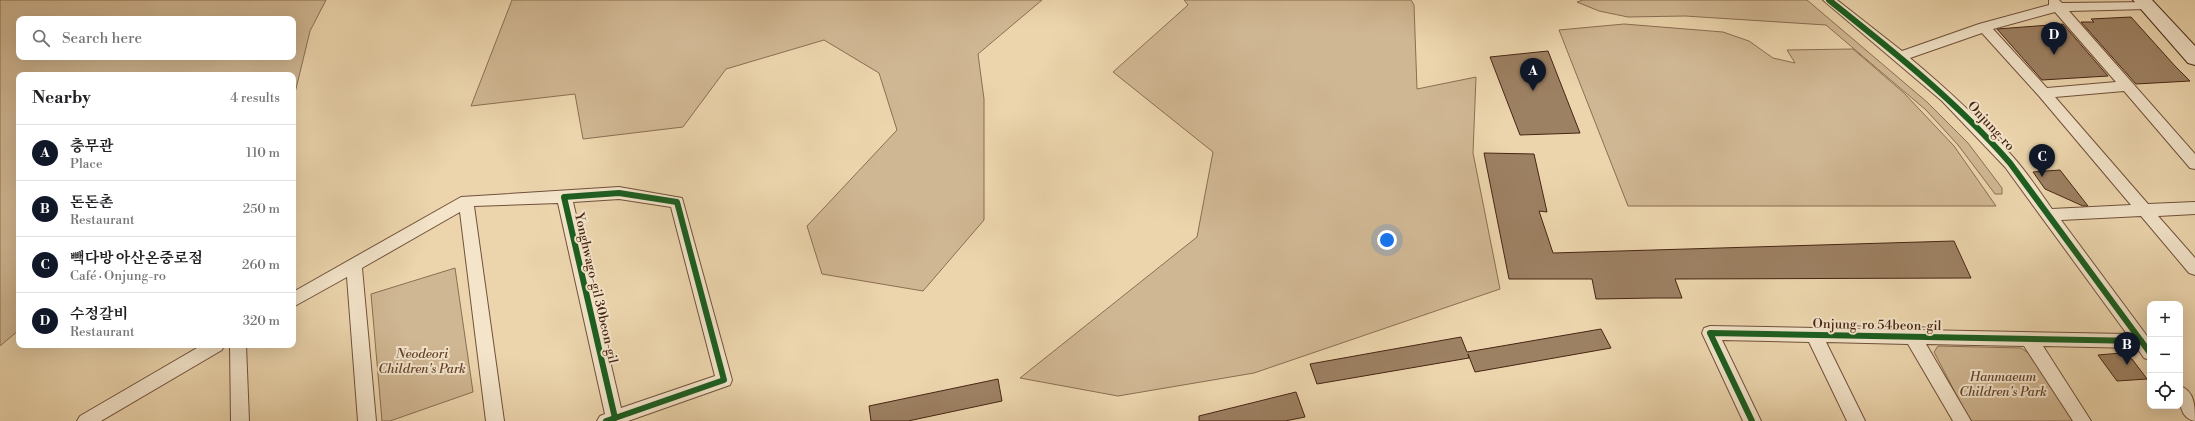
<!DOCTYPE html>
<html lang="en">
<head>
<meta charset="utf-8">
<style>
  :root { --surface:#fff; --page:#f6f6f6; --text:#202124; --muted:#757577; --line:#e0e0e0; --accent:#111827 }
  body { margin:0; font-family:"Libre Bodoni","Noto Serif KR",serif; background:var(--page); color:var(--text) }
  .controls { position:absolute; right:12px; bottom:12px; display:grid; overflow:hidden; border-radius:8px; box-shadow:0 4px 16px #0002 }
  .controls button { width:36px; height:36px; display:grid; place-items:center; padding:0; border:0; border-bottom:1px solid var(--line); background:var(--surface); color:var(--text); font:20px sans-serif }
  .you { position:absolute; left:1387px; top:240px; width:14px; height:14px; margin:-10px; border:3px solid #fff; border-radius:50%; background:#1a73e8; box-shadow:0 0 0 6px #1a73e833 }
  .badge { display:grid; place-items:center; width:26px; height:26px; border-radius:50%; background:var(--accent); color:#fff; font-size:13px; font-weight:700 }
  .pin { position:absolute; translate:-50% -33px; filter:drop-shadow(0 1px 2px #0008) }
  .pin::after { content:''; position:absolute; top:21px; width:14px; height:12px; background:inherit; clip-path:polygon(0 0,100% 0,50% 100%) }
  .list { margin:0; padding:0; list-style:none }
  h2 { display:flex; justify-content:space-between; align-items:center; height:52px; margin:0; padding:0 16px; font-size:17px }
  h2 small { font-size:13px; font-weight:400; color:var(--muted) }
  .list li { display:grid; grid-template-columns:26px 1fr auto; gap:12px; align-items:center; box-sizing:border-box; height:56px; padding:0 16px; border-top:1px solid var(--line) }
  .list b { display:block; font-size:15px; white-space:nowrap }
  .list p { margin:0; font-size:13px; white-space:nowrap; color:var(--muted) }
  .list em { font-size:13px; font-style:normal; color:var(--muted) }
  .icon { flex:none; width:22px; height:22px; fill:none; stroke:currentColor; stroke-width:2; stroke-linecap:round; stroke-linejoin:round }
  .map { position:relative; flex:none; width:2195px; height:421px; overflow:hidden }
  .search { position:absolute; background:var(--surface); box-shadow:0 4px 16px #0002; left:16px; top:16px; width:280px; height:44px; display:flex; align-items:center; gap:10px; box-sizing:border-box; padding:0 14px; border-radius:8px; color:var(--muted); font-size:15px }
  .panel { position:absolute; background:var(--surface); box-shadow:0 4px 16px #0002; left:16px; top:72px; width:280px; height:276px; border-radius:8px }
  .map>svg:first-child { display:block }
  .green { fill:#d0b793; stroke:#8c6e53; fill-rule:evenodd }
  .building { fill:#9d8163; stroke:#482513 }
  .lines { fill:none; stroke-linecap:round; stroke-linejoin:round }
  .minor-casing { stroke:#71513a; stroke-width:2 }
  .secondary-casing { stroke:#482513; stroke-width:2 }
  .minor { fill:#f3e4ca; fill-rule:evenodd }
  .secondary { fill:#f3e4ca; fill-rule:evenodd }
  .cycleway-casing { stroke:#f3e4ca; stroke-width:8 }
  .cycleway { stroke:#1b5e20; stroke-width:6 }
  .labels { text-anchor:middle; dominant-baseline:central; stroke-width:4; stroke-linejoin:round; paint-order:stroke }
  .street-label { font-size:13px; fill:#482513; stroke:#f3e4ca }
  .park-label { font-size:13px; font-style:italic; fill:#63422d; stroke:#f3e4ca }
</style>
</head>
<body>
<div class="map">
<svg width="2195" height="421" viewBox="0 0 2195 421">
  <rect width="100%" height="100%" fill="#ecd5ad"/>
  <filter id="stains"><feTurbulence type="fractalNoise" baseFrequency=".005" numOctaves="4"/><feColorMatrix values="0 0 0 0 .2 0 0 0 0 .09 0 0 0 0 .02 0 0 0 .5 -.17"/></filter>
  <radialGradient id="worn" r=".72"><stop offset=".6" stop-color="#630" stop-opacity="0"/><stop offset="1" stop-color="#630" stop-opacity=".3"/></radialGradient>
  <g class="green">
    <path d="M0,0H326L310,31L293,101V75H19V330L0,346ZM19,19H293V57H19Z"/>
    <polygon points="512,0 1042,0 978,54 984,99 984,220 923,291 822,274 807,226 897,130 879,73 824,40 726,69 683,127 583,139 575,94 471,106"/>
    <polygon points="1184,0 1411,0 1414,5 1417,89 1476,77 1473,153 1500,289 1254,373 1118,396 1020,378 1197,237 1213,152 1113,72 1188,5"/>
    <polygon points="1583,0 1807,0 1927,102 1968,143 2002,188 2002,194 1995,194 1958,145 1926,110 1826,25 1685,16 1628,17 1599,11 1577,2"/>
    <polygon points="1624,24 1723,32 1749,41 1773,58 1795,63 1787,50 1853,49 1904,93 1954,146 1996,206 1628,206 1559,30"/>
    <polygon points="455,268 473,392 390,421 382,421 371,294"/>
    <polygon points="1938,346 2021,348 2031,355 2073,421 1970,421 1934,352"/>
  </g>
  <g class="building">
    <polygon points="2131,17 2175,66 2190,81 2136,84 2081,22 2094,22 2091,19"/>
    <polygon points="2063,24 2108,76 2042,80 1997,29"/>
    <polygon points="1548,51 1580,133 1520,135 1490,57"/>
    <polygon points="1484,153 1534,154 1547,212 1539,211 1553,253 1954,241 1971,278 1675,279 1682,298 1655,298 1596,299 1592,279 1509,279"/>
    <polygon points="2060,170 2088,206 2083,206 2045,189 2033,172"/>
    <polygon points="1601,329 1611,348 1475,372 1468,354 1469,358 1317,384 1310,364 1461,337 1467,352"/>
    <polygon points="2121,353 2132,359 2147,379 2117,381 2098,355"/>
    <polygon points="998,379 1002,401 908,421 871,421 869,406"/>
    <polygon points="1296,392 1305,417 1285,421 1199,421 1199,416"/>
  </g>
  <g class="lines">
    <g class="minor-casing">
      <g id="minor">
        <path d="M1823,0H1837L1902,51L1979,24L2049,5V0H2059L2062,3L2152,2L2153,5L2147,9L2069,11L2195,154V169L2190,168L2124,91L2055,97L2148,204L2195,202V214L2158,216L2195,258V275L2189,273L2141,216L2061,220L2150,340V360L2144,358L2137,348L2043,346L2091,421H2073L2024,346L1926,344L1971,421H1953L1908,344L1826,342L1865,421H1847L1809,342L1722,340L1761,421H1743L1702,333L1704,328L1710,326L2127,334L2005,167L1942,101ZM2055,12L2116,82L2047,88L1993,29ZM1982,33L2039,96L2131,205L2052,209C2040,192 2028,174 2014,158C1982,121 1947,89 1910,58Z"/>
        <path d="M619,187L682,198L732,380L730,385L628,421H597L600,416L605,414L558,203L474,206L504,421H486L460,212L362,268L376,421H358L347,277L293,307V292L461,197ZM619,199L671,207L715,376L621,408L573,202Z"/>
        <polygon points="202,345 224,345 222,350 101,421 77,421 80,416"/>
        <polygon points="230,345 246,345 249,421 231,421"/>
        <path d="M2180,386C2195,391 2195,407 2195,421C2178,418 2180,399 2180,386Z"/>
      </g>
    </g>
    <g class="secondary-casing">
      <polygon id="secondary" points="2133,0 2152,0 2195,46 2195,65 2188,63"/>
    </g>
    <use href="#minor" class="minor"/>
    <use href="#secondary" class="secondary"/>
    <g class="cycleway-casing">
      <g id="cycleway">
        <path d="M1829,0C1893,51 1956,101 2010,163L2150,353"/>
        <polygon points="619,193 677,202 724,380 615,418 564,197"/>
        <polyline points="606,421 615,418"/>
        <polyline points="1752,421 1710,333 2141,341"/>
      </g>
    </g>
    <use href="#cycleway" class="cycleway"/>
  </g>
  <g class="labels">
    <g class="street-label">
      <text transform="translate(1991 126) rotate(47)">Onjung-ro</text>
      <text transform="translate(596 288) rotate(77)">Yonghwago-gil 30beon-gil</text>
      <text transform="translate(1877 325) rotate(1)">Onjung-ro 54beon-gil</text>
    </g>
    <g class="park-label">
      <text x="422" y="354">Neodeori<tspan x="422" dy="15">Children's Park</tspan></text>
      <text x="2003" y="377">Hanmaeum<tspan x="2003" dy="15">Children's Park</tspan></text>
    </g>
  </g>
  <rect width="100%" height="100%" filter="url(#stains)"/>
  <rect width="100%" height="100%" fill="url(#worn)"/>
</svg>
<div class="controls">
<button>+</button>
<button>−</button>
<button><svg class="icon" aria-label="locate" viewBox="0 0 24 24"><circle cx="12" cy="12" r="6"/><path d="M12 2v4M12 18v4M2 12h4M18 12h4"/></svg></button>
</div>
<div class="you"></div>
<div class="pin badge" style="left:1533px;top:91px">A</div>
<div class="pin badge" style="left:2127px;top:365px">B</div>
<div class="pin badge" style="left:2042px;top:177px">C</div>
<div class="pin badge" style="left:2054px;top:55px">D</div>
<div class="search"><svg class="icon" aria-label="search" viewBox="0 0 24 24"><circle cx="10" cy="10" r="6"/><path d="M15 15l6 6"/></svg>Search here</div>
<section class="panel">
<h2>Nearby<small>4 results</small></h2>
<ul class="list">
<li><span class="badge">A</span><div><b>충무관</b><p>Place</p></div><em>110 m</em></li>
<li><span class="badge">B</span><div><b>돈돈촌</b><p>Restaurant</p></div><em>250 m</em></li>
<li><span class="badge">C</span><div><b>빽다방 아산온중로점</b><p>Café · Onjung-ro</p></div><em>260 m</em></li>
<li><span class="badge">D</span><div><b>수정갈비</b><p>Restaurant</p></div><em>320 m</em></li>
</ul>
</section>
</div>
</body>
</html>
